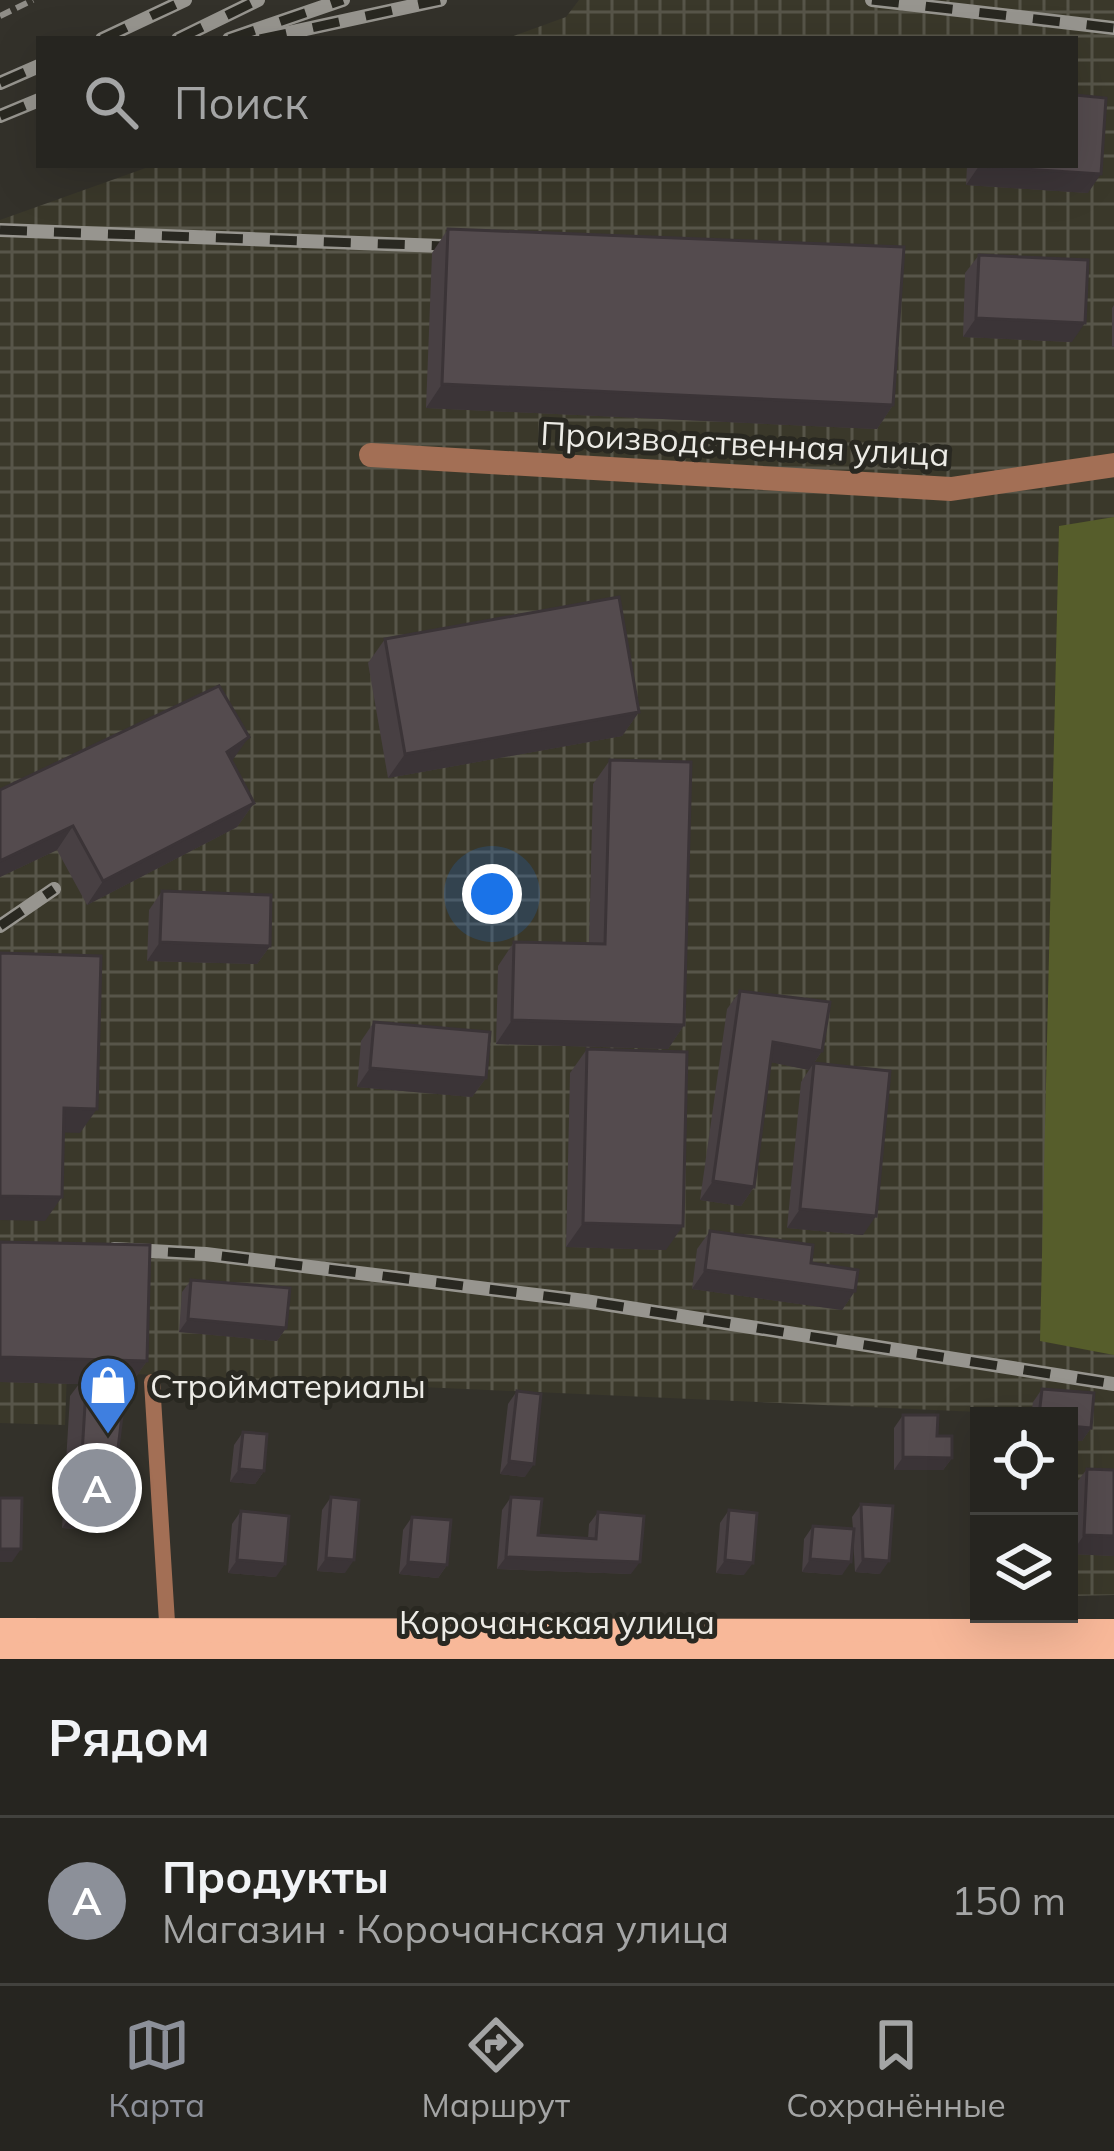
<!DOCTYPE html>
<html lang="ru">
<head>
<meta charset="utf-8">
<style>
  :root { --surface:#262520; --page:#32312d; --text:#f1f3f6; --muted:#a4a5a5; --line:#42423e; --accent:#8c9099 }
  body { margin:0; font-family:Mulish,sans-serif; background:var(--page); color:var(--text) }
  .controls { position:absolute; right:36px; bottom:36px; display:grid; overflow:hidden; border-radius:0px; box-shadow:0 12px 48px #0002 }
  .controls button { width:108px; height:108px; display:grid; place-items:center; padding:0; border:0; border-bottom:3px solid var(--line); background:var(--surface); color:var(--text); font:60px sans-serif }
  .you { position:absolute; left:492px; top:894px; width:42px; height:42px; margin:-30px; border:9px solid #fff; border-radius:50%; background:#1a73e8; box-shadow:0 0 0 18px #1a73e833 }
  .badge { display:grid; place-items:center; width:78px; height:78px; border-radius:50%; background:var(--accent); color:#fff; font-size:39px; font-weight:700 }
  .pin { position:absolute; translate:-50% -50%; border:6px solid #fff; box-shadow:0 3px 12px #0006 }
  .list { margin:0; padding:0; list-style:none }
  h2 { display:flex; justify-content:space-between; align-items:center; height:156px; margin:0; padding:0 48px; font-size:51px }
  h2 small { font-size:39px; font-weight:400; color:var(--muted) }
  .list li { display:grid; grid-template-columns:78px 1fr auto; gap:36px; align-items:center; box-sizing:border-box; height:168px; padding:0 48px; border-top:3px solid var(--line) }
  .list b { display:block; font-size:45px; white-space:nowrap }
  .list p { margin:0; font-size:39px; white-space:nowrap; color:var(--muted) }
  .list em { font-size:39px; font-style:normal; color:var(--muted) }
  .icon { flex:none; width:66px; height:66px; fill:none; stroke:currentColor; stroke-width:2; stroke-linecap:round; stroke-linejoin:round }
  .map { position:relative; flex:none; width:1114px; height:1659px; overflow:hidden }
  .search { position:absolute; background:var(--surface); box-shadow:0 12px 48px #0002; left:36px; right:36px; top:36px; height:132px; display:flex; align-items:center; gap:30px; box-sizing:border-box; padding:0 42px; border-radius:0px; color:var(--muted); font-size:45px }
  .sheet { height:324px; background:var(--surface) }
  nav { display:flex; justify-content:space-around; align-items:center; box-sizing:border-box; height:168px; border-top:3px solid var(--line); background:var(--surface); font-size:33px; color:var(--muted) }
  nav a { display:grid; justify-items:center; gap:6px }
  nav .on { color:var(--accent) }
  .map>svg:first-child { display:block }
  .industrial { fill:url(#industrial-grid) }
  .grass { fill:#565d2b }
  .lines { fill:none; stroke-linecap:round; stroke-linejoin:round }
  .path { stroke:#8f8d87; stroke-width:6; stroke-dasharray:12 6; stroke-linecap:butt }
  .lane { stroke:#a36f55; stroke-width:16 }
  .street { stroke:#a36f55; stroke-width:24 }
  .primary { stroke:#f8b899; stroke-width:30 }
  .rail-casing { stroke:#97958f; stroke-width:14 }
  .rail { stroke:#292821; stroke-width:9; stroke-dasharray:27; stroke-linecap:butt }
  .wall { fill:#484043 }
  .shaded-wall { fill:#3b3437 }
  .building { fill:#544b4e; stroke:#3b3437; stroke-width:3 }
  .labels { text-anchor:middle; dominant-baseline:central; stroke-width:10; stroke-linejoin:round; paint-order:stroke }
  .street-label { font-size:33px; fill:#ecebe6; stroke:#292821 }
  .poi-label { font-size:33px; fill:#ecebe6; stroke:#292821; text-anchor:start }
</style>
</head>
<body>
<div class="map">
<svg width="1114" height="1659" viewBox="0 0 1114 1659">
  <defs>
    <pattern id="industrial-grid" width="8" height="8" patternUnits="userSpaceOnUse" patternTransform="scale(3)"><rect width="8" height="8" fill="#3a382a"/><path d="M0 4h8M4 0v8" fill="none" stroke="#575549"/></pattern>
  </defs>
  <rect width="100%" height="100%" fill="#33312a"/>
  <polygon class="industrial" points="579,0 1114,0 1114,1595 1069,1596 1069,1416 67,1371 65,1425 0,1423 0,220 154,165 1075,165 1075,39 505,39 566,17"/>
  <polygon class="grass" points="1114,517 1114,1355 1040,1341 1059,526"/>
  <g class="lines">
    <polyline class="path" points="0,16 33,0"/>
    <polyline class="lane" points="152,1382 168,1638"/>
    <polyline class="street" points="371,455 951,489 1114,465"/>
    <g class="primary">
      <polyline points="0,1633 1114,1634"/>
      <polyline points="0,1658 1114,1656"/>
    </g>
    <g class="rail-casing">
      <g id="rail">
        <polyline points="872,0 1114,28"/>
        <polyline points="102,39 185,0"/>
        <polyline points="178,39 258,0"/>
        <polyline points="229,39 343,0"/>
        <polyline points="260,39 440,0"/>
        <polyline points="0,83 39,66"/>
        <polyline points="0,116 39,100"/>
        <polyline points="0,230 471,247"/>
        <polyline points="0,926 54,889"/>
        <polyline points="114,1249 206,1254 585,1301 1114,1384"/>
      </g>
    </g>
    <use href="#rail" class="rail"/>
  </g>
  <g class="wall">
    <polygon points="967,165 1075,165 1088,193 966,185"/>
    <polygon points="448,229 893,405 877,429 426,408 432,253"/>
    <polygon points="979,255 1072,342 963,337 965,273"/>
    <polygon points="1114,305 1114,347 1112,347 1112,308"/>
    <polygon points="385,639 639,712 622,736 388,778 368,663"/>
    <polygon points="610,760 684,1025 668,1049 496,1044 498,966 514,942 589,944 593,784"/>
    <polygon points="232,761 254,803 237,827 87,905 57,850 0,877 0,790"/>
    <polygon points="162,891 270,946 257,964 147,961 149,910"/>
    <polygon points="740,991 822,1051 814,1063 863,1235 787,1228 801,1082 809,1070 771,1062 754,1187 741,1206 700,1200 727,1009"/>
    <polygon points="374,1022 486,1078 472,1097 357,1087 361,1041"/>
    <polygon points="587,1049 666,1250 566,1247 570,1073"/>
    <polygon points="710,1231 811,1263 855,1291 842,1310 692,1289 697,1249"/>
    <polygon points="0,1242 147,1361 130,1385 125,1385 95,1530 62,1528 70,1396 79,1384 0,1382"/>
    <polygon points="191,1280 286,1328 277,1341 179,1332 182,1292"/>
    <polygon points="1042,1389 1091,1428 1082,1441 1069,1440 1069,1416 1031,1416 1033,1402"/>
    <polygon points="517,1391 525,1477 500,1474 508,1404"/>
    <polygon points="903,1415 952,1458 943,1470 894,1470 894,1428"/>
    <polygon points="243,1432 264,1471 255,1484 230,1482 234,1445"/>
    <polygon points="1087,1469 1114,1470 1114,1556 1071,1554 1073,1487"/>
    <polygon points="331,1497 345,1573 317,1571 322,1510"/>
    <polygon points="511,1497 538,1535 588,1539 589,1524 598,1512 631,1574 497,1569 502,1510"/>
    <polygon points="861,1504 880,1574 855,1572 853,1537 842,1575 802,1572 804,1539 813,1526 853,1529 852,1517"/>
    <polygon points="729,1510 744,1575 716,1573 720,1523"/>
    <polygon points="241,1511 276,1577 228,1573 232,1524"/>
    <polygon points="412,1517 447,1565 438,1578 399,1574 403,1530"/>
  </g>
  <g class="shaded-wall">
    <polygon points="979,166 1101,174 1088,193 966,185"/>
    <polygon points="976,318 1085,323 1072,342 963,337"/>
    <polygon points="442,384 893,405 877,429 426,408"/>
    <polygon points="639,712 622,736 388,778 405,754"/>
    <polygon points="249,737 232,761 227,752"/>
    <polygon points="254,803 237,827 87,905 103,881"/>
    <polygon points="73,826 57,850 0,877 0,861"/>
    <polygon points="160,942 270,946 257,964 147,961"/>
    <polygon points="512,1020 684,1025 668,1049 496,1044"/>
    <polygon points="773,1042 822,1051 809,1070 760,1060"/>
    <polygon points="370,1068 486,1078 472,1097 357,1087"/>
    <polygon points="64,1108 97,1109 80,1133 47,1132"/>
    <polygon points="713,1181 754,1187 741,1206 700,1200"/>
    <polygon points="0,1196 62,1197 45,1221 0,1220"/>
    <polygon points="800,1209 876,1216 863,1235 787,1228"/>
    <polygon points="583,1223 683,1226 666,1250 566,1247"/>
    <polygon points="705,1270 855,1291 842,1310 692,1289"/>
    <polygon points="188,1319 286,1328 277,1341 179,1332"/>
    <polygon points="0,1357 147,1361 130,1385 86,1384 87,1372 79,1384 0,1382"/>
    <polygon points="1069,1426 1091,1428 1082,1441 1069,1440"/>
    <polygon points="903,1457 952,1458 943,1470 894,1470"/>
    <polygon points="509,1461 534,1464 525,1477 500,1474"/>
    <polygon points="239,1469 264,1471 255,1484 230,1482"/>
    <polygon points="79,1504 111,1506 95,1530 62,1528"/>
    <polygon points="1084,1535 1114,1536 1114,1556 1071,1554"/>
    <polygon points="0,1549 21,1549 12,1562 0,1562"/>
    <polygon points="506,1557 640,1562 631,1574 497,1569"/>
    <polygon points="326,1558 354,1560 345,1573 317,1571"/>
    <polygon points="810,1559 851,1562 842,1575 802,1572"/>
    <polygon points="863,1559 889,1561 880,1574 855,1572"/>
    <polygon points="237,1560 285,1564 276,1577 228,1573"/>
    <polygon points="725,1560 753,1563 744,1575 716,1573"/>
    <polygon points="408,1562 447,1565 438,1578 399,1574"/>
  </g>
  <g class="building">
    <polygon points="1075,95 1106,98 1101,174 979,166 1075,165"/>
    <polygon points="448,229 904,247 893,405 442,384"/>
    <polygon points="979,255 1088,260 1085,323 976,318"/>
    <polygon points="619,597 639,712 405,754 385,639"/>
    <polygon points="219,686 249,737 227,752 254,803 103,881 73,826 0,861 0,790"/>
    <polygon points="610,760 691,762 684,1025 512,1020 514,942 605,944"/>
    <polygon points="162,891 271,895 270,946 160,942"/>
    <polygon points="0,953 101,956 97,1109 64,1108 62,1197 0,1196"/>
    <polygon points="740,991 830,1002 822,1051 773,1042 754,1187 713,1181"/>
    <polygon points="374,1022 490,1032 486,1078 370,1068"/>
    <polygon points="587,1049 687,1052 683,1226 583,1223"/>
    <polygon points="814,1063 890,1071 876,1216 800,1209"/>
    <polygon points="710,1231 813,1245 811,1263 858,1270 855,1291 705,1270"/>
    <polygon points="0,1242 150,1245 147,1361 0,1357"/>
    <polygon points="191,1280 290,1288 286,1328 188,1319"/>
    <polygon points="87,1372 127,1375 111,1506 79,1504"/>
    <polygon points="1042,1389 1094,1393 1091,1428 1069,1426 1069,1416 1039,1416"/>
    <polygon points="517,1391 541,1394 534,1464 509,1461"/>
    <polygon points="903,1415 938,1415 937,1436 952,1436 952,1458 903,1457"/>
    <polygon points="243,1432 267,1434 264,1471 239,1469"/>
    <polygon points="1087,1469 1114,1470 1114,1536 1084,1535"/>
    <polygon points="331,1497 359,1500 354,1560 326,1558"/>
    <polygon points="511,1497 542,1499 538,1535 596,1539 598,1512 644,1516 640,1562 506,1557"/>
    <polygon points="0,1498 22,1498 21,1549 0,1549"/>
    <polygon points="861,1504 893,1506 889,1561 863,1559"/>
    <polygon points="729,1510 757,1513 753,1563 725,1560"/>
    <polygon points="241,1511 289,1516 285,1564 237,1560"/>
    <polygon points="412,1517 451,1520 447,1565 408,1562"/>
    <polygon points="813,1526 854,1529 851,1562 810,1559"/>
  </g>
  <defs>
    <g id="shop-pin" transform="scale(3)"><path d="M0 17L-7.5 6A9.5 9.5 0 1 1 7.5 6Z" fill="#3f7fe0" stroke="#292821"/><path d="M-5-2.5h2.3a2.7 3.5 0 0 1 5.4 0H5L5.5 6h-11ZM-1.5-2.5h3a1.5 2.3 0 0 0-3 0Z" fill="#fff"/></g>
  </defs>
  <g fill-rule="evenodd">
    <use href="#shop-pin" x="108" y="1385"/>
  </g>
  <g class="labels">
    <g class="street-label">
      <text transform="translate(745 443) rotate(3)">Производственная улица</text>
      <text x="557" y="1621">Корочанская улица</text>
    </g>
    <g class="poi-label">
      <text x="150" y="1385">Стройматериалы</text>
    </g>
  </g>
</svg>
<div class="controls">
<button><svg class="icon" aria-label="locate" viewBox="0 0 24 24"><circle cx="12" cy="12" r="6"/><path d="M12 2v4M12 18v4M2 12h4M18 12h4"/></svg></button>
<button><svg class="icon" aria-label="layers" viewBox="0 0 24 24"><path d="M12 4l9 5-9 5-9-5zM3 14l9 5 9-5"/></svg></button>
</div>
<div class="you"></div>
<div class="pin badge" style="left:97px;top:1488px">A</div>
<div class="search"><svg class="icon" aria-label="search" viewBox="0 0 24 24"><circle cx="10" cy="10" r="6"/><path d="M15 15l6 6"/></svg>Поиск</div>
</div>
<section class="sheet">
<h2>Рядом<small></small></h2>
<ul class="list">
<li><span class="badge">A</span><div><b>Продукты</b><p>Магазин · Корочанская улица</p></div><em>150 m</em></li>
</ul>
</section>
<nav>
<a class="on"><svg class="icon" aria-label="map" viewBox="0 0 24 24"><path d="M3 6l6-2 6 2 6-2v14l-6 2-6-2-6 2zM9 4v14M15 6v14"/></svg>Карта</a>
<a><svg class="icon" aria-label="directions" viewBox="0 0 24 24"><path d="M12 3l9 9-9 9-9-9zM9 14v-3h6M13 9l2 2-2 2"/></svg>Маршрут</a>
<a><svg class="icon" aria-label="saved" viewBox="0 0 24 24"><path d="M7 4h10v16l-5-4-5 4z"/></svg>Сохранённые</a>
</nav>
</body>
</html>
